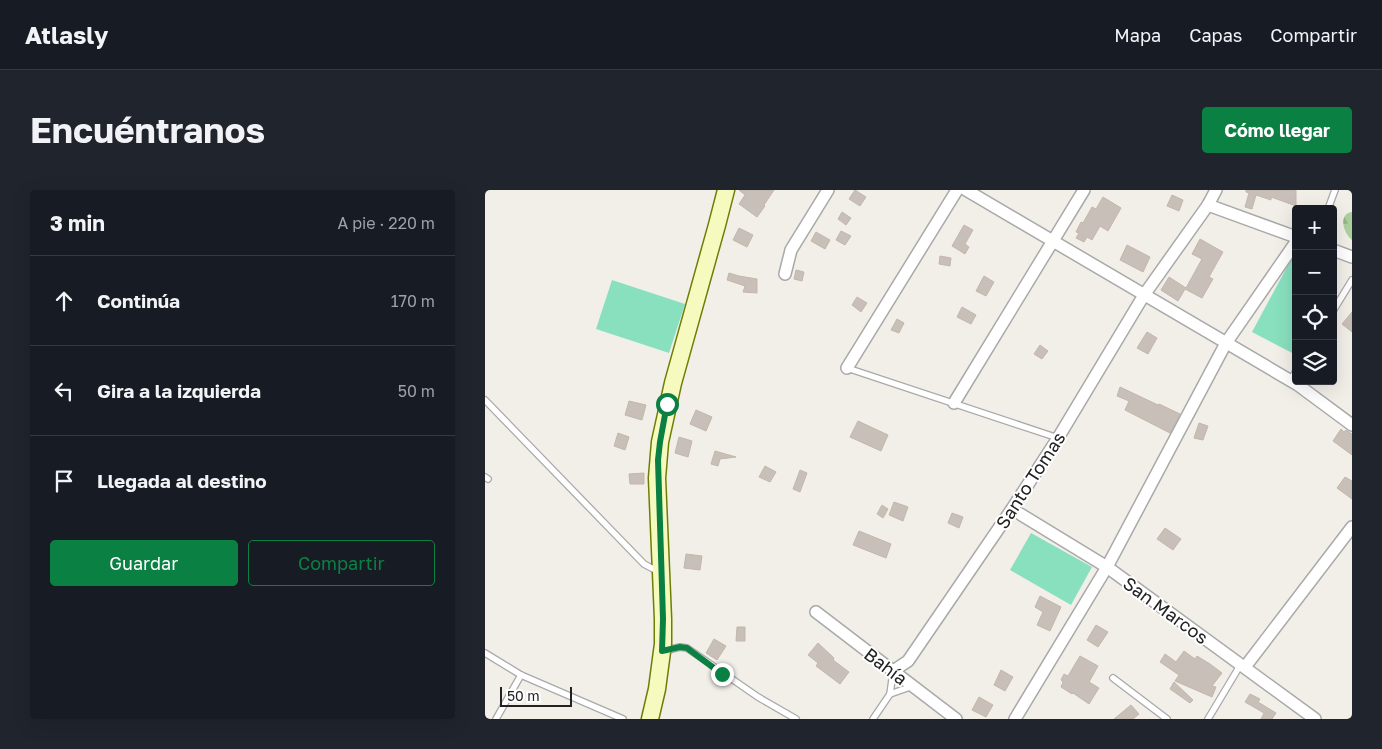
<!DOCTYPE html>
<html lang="es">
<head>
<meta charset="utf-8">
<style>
  :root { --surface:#171b24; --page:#20242c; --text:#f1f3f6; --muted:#9ea1a6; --line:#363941; --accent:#0b8043 }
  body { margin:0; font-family:"Golos Text",sans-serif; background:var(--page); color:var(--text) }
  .controls { position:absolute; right:15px; top:15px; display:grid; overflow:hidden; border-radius:5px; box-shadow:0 5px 20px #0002 }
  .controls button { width:45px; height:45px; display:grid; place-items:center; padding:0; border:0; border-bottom:1px solid var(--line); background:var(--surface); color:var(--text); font:25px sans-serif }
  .scale { position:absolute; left:15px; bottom:12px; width:72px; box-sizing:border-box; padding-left:5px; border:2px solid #222; border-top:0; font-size:14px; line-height:18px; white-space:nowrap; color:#222; -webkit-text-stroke:4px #fff; paint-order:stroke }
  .stop { position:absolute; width:15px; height:15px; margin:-11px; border:4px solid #0b8043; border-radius:50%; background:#fff }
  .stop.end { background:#0b8043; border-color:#fff; box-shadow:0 1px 5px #0008 }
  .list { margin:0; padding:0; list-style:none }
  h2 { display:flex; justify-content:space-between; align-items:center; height:65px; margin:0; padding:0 20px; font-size:21px }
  h2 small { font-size:16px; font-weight:400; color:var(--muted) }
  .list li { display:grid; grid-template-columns:32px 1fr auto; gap:15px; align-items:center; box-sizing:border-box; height:90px; padding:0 20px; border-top:1px solid var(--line) }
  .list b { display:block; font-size:19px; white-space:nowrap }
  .list em { font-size:16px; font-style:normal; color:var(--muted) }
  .actions { display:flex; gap:10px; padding:15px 20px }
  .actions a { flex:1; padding:11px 0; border:1px solid var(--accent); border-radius:5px; text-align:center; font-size:18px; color:var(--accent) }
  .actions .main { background:var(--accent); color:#fff }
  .icon { flex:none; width:28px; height:28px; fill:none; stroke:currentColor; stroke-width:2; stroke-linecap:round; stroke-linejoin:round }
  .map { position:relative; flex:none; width:867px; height:529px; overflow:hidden; border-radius:5px }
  header { display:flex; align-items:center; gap:30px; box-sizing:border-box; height:70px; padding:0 25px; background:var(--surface); border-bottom:1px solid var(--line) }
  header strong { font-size:24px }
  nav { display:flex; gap:28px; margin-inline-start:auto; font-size:18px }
  .intro { display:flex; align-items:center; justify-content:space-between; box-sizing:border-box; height:120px; padding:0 30px }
  h1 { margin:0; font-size:35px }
  .button { padding:12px 22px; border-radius:5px; background:var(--accent); color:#fff; font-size:18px; font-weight:700 }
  main { display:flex; gap:30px; padding:0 30px }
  aside { flex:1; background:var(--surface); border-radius:5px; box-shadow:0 5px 20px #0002 }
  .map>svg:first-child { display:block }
  .forest { fill:url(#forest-firs) }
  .pitch { fill:#88e0be }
  .building { fill:#c7bfb8; stroke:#c4b6ab }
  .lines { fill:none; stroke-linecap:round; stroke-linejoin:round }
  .lane-casing { stroke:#a9a9a9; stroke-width:8 }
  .street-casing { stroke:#a9a9a9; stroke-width:14 }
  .secondary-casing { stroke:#707d05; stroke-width:19 }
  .lane { stroke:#fff; stroke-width:5.5 }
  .street { stroke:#fff; stroke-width:11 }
  .secondary { stroke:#f7fabf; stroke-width:16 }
  .route { stroke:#0b8043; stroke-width:6 }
  .labels { text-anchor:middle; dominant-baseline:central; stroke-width:4; stroke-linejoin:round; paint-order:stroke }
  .street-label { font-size:18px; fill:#222; stroke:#fff }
</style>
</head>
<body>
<header>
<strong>Atlasly</strong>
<nav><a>Mapa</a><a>Capas</a><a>Compartir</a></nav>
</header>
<div class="intro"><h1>Encuéntranos</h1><a class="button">Cómo llegar</a></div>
<main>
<aside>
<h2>3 min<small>A pie · 220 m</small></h2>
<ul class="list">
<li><svg class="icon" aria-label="ahead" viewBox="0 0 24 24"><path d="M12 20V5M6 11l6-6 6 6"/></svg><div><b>Continúa</b></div><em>170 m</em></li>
<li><svg class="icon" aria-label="left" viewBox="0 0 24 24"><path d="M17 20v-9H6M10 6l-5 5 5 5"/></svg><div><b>Gira a la izquierda</b></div><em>50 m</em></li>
<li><svg class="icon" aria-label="arrive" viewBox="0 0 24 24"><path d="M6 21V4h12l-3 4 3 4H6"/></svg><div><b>Llegada al destino</b></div></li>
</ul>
<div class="actions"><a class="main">Guardar</a><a>Compartir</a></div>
</aside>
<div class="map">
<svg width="867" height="529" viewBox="0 0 867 529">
  <defs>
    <pattern id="forest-firs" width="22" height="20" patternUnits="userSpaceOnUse" patternTransform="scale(1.25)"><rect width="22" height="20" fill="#add19e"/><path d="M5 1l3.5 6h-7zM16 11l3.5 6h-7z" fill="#95b388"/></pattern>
  </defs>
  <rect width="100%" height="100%" fill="#f2efe9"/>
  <path class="forest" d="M867,22V50C859,44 852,24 867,22Z"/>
  <g class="pitch">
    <polygon points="809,64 811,65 811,165 767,142"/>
    <polygon points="127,90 200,114 184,163 111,139"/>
    <polygon points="546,343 607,377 586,415 525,380"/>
  </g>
  <g class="building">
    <polygon points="254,0 289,0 279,15 280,16 272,27 254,14 260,5"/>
    <polygon points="370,0 381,7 375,16 364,9"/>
    <polygon points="761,0 811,0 811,16 786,7 786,10 771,5 767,19 760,17 764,3 761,2"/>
    <polygon points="687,5 698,10 694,21 682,16"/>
    <polygon points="618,7 636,18 623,41 615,36 607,50 602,47 599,52 591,48 594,43 591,42 596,32 598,33 607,17 611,19"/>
    <polygon points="357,22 366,28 361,35 353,29"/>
    <polygon points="479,35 488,40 480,54 484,57 480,64 467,56"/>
    <polygon points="254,38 268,45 262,57 248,50"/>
    <polygon points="356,41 366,46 360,55 351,50"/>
    <polygon points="331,42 345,50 340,59 326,51"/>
    <polygon points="715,49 738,62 724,87 728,89 717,108 700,99 693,111 676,100 684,87 701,98 717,69 707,64"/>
    <polygon points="642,55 665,67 658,82 635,70"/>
    <polygon points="455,66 466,68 465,76 454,74"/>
    <polygon points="311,80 319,82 317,91 309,89"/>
    <polygon points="244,83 254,86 272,89 272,103 258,102 260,96 242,90"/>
    <polygon points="499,86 509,92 501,106 491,101"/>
    <polygon points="372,107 382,113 376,122 367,115"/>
    <polygon points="477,117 491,125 486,134 472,127"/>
    <polygon points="867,122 867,142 857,134"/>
    <polygon points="412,129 419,133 414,143 406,140"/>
    <polygon points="662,142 672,148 663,164 652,158"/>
    <polygon points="555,155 563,161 557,169 549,164"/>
    <polygon points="635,197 673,215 674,214 695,224 685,243 640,220 644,211 632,206"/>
    <polygon points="144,211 161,215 157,230 140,225"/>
    <polygon points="211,220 227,227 221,241 205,234"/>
    <polygon points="373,231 403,245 396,261 365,247"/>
    <polygon points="714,233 723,236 718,250 709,248"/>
    <polygon points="856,239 859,242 861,240 867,244 867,265 848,251"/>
    <polygon points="133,243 144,247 140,260 129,256"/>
    <polygon points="194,247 207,251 203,267 190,263"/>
    <polygon points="230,261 251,267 235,269 233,276 226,274"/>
    <polygon points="280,276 291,282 285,292 274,287"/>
    <polygon points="315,280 322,283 315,302 308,299"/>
    <polygon points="159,283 159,294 145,294 144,284"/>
    <polygon points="860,287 867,291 867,309 852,298"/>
    <polygon points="409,312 423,317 418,331 404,325"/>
    <polygon points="397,315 403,319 398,328 392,324"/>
    <polygon points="467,323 478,327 474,338 463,333"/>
    <polygon points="680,338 696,349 688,360 672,349"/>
    <polygon points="374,341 406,354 401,368 368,355"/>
    <polygon points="201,364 217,366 215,380 199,378"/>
    <polygon points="555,406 576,417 565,441 552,435 558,422 550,417"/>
    <polygon points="611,435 623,442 613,457 602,450"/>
    <polygon points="252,437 260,437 260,451 251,451"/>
    <polygon points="229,449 241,456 232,470 221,463"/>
    <polygon points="333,453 349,468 348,470 364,482 355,494 331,476 333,473 323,465"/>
    <polygon points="699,461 710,469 712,466 725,474 737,483 727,496 731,497 727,507 690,491 694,485 675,472 680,464 691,472"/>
    <polygon points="595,466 613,476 604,492 614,498 604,514 588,503 587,504 576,497 578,492 576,490 579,484 583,486"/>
    <polygon points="516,480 528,487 520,501 509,495"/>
    <polygon points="689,492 708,510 705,513 685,499"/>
    <polygon points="765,504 775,509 773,512 791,523 787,529 776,529 779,523 760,512"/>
    <polygon points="494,507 508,515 501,527 487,520"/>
    <polygon points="646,515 654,524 648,529 629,529"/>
  </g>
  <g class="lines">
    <g class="lane-casing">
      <g id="lane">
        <polyline points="843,19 850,0"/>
        <polyline points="848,121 867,90"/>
        <polyline points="362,178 573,248"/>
        <polyline points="805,191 811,181"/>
        <polyline points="0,210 159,374 174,382"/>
        <polyline points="0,287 3,289"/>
        <polyline points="179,461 195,457 202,458 273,507 311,529"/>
        <polyline points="0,463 36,485 138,529"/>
        <polyline points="628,488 682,529"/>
        <polyline points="405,504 428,496"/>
        <polyline points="11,529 36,485"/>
        <polyline points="388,529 405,504 408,482"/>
        <polyline points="723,529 756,474"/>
      </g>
    </g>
    <g class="street-casing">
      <g id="street">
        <polyline points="481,0 813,195 867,235"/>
        <polyline points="723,15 811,47"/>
        <polyline points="848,60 867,67"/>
        <polyline points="300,84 306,60 343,0"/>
        <polyline points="362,178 472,0"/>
        <polyline points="469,213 599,0"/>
        <polyline points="527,319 622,377 830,529"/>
        <polyline points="331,422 471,529"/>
        <polyline points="760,477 867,337"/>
        <polyline points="408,481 423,471 527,319 573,248 659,105 723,15 731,0"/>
        <polyline points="530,529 622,377 741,153 811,52"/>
      </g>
    </g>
    <g class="secondary-casing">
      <polyline id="secondary" points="165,529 172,499 178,454 178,429 172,288 175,252 188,193 232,35 241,0"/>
    </g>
    <use href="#lane" class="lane"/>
    <use href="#street" class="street"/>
    <use href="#secondary" class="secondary"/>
  </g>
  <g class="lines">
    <polyline class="route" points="182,214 175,252 173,270 178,429 177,461 195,457 202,458 237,484"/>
  </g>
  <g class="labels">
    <g class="street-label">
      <text transform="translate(545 290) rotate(-57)">Santo Tomas</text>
      <text transform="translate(681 420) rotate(36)">San Marcos</text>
      <text transform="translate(401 476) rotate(37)">Bahía</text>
    </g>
  </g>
</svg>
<div class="controls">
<button>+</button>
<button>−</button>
<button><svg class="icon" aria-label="locate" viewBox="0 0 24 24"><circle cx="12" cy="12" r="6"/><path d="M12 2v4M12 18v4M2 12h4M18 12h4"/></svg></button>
<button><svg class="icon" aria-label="layers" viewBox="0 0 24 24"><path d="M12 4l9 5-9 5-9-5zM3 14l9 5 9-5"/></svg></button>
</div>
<div class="scale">50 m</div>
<div class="stop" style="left:182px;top:214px"></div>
<div class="stop end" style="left:237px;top:484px"></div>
</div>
</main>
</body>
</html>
